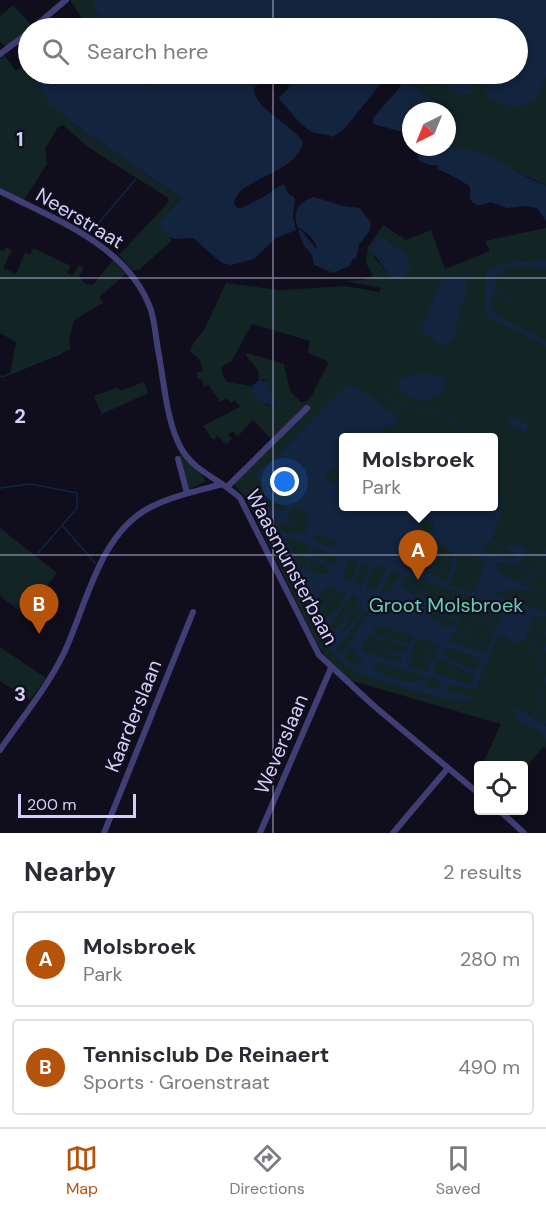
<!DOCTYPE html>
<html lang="en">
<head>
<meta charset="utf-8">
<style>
  :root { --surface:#fff; --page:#f7f7f7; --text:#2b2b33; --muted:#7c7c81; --line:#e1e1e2; --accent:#b45309 }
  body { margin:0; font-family:"DM Sans",sans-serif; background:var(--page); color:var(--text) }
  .controls { position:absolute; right:18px; bottom:18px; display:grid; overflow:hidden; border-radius:6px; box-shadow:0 3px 9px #0003 }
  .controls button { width:54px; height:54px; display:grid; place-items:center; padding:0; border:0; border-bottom:2px solid var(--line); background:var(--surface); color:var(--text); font:30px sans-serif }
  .compass { position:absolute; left:402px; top:102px; width:54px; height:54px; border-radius:50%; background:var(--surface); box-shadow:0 3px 9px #0003; rotate:223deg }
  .scale { position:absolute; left:18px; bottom:15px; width:118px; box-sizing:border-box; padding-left:6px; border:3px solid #d4cff9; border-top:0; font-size:16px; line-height:21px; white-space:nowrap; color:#d4cff9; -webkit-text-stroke:4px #100e1c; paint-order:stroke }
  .you { position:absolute; left:285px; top:482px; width:21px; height:21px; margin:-15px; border:4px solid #fff; border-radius:50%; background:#1a73e8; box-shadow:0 0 0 9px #1a73e833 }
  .badge { display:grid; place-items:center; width:39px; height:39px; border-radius:50%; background:var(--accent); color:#fff; font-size:20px; font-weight:700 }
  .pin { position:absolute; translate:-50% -50px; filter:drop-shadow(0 2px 3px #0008) }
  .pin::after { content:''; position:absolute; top:32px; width:21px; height:18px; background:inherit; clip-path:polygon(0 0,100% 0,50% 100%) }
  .popup { position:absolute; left:339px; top:433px; width:159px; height:78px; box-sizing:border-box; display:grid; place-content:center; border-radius:6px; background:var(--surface); filter:drop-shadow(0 2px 4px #0005); font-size:20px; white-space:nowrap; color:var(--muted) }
  .popup b { font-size:22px; color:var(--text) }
  .popup::after { content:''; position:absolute; left:50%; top:100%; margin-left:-12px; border:12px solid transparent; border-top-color:var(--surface) }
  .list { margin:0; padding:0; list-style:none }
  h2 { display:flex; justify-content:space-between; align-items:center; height:78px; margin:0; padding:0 24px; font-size:26px }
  h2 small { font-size:20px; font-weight:400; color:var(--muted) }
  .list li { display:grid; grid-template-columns:39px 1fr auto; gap:18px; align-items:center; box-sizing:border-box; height:96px; margin:0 12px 12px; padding:0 12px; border:2px solid var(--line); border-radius:6px }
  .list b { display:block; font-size:22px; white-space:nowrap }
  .list p { margin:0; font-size:20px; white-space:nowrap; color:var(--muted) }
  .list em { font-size:20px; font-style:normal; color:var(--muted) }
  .icon { flex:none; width:33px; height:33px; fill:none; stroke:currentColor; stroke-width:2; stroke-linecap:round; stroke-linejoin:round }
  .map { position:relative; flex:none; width:546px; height:833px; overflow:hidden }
  .search { position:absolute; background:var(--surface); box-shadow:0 3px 9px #0003; left:18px; right:18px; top:18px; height:66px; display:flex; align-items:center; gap:15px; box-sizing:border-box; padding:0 21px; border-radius:33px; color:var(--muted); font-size:22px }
  .sheet { height:294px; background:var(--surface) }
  nav { display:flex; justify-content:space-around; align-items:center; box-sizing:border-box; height:84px; border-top:2px solid var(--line); background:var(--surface); font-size:16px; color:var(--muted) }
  nav a { display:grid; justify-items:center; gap:3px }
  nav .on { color:var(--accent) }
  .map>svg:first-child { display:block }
  .green { fill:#122524; fill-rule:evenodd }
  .water { fill:#13243f; fill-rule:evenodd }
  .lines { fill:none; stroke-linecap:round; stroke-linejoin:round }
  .stream { stroke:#13243f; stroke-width:1.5 }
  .minor { stroke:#413e75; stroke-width:6 }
  .grid { fill:none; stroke:#d4cff9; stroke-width:1.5; stroke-opacity:0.55 }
  .labels { text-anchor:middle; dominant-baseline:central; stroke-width:4.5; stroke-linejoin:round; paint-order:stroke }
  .street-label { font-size:20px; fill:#d4cff9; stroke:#100e1c }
  .park-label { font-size:20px; fill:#65cfb6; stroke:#100e1c }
  .grid-label { font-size:20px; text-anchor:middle; font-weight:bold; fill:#d4cff9; stroke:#100e1c; stroke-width:4.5; stroke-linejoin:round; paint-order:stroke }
</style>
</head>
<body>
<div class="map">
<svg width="546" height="833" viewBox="0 0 546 833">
  <rect width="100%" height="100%" fill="#100e1c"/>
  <g class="green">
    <polygon points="70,0 546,0 546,186 478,151 452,149 447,147 447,111 439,111 441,104 397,74 518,74 518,28 88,28"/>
    <polygon points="13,5 32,26 6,47 0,41 0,16"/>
    <polygon points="4,55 16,71 28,60 28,74 34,74 32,78 74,124 181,198 170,210 169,238 172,240 139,270 133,271 119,255 165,206 169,200 168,198 88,147 63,125 58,127 45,149 47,164 24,200 0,187 0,58"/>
    <path d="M137,74H187C172,83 148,93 137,74Z"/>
    <path d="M383,225L406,240L431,230L445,269L490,251L485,241L546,228V748L543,747L524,770V766L498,765L494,763L492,765H482L501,724L349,680L324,655L315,640L246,498L230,480L271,439L253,420L238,436L232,431L228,435L232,438L226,444L217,436L213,440L203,426L240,407L235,400L231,403L227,398L220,402L209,385L204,387L202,379H198L196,373L203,371L199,359L190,351L194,342L204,330L226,283L280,290L345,286L379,292L381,288L345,281L364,280L373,275L366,263L368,247ZM380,235L407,255L401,279L394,280L374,257ZM252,324L310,341L308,353L329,362L312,395L306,402H301L290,391L284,364L247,353L246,355L258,371L259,380H265L276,402L270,406C260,403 257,397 251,388L252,386L227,382L222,373V366L231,362ZM343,438H493V506H343Z"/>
    <polygon points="6,247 12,250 3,268 16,274 25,253 30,255 33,248 71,266 67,273 72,276 79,265 84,268 79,276 85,284 93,285 113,260 126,274 99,297 103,303 74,320 69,341 71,349 10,375 16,342 0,333 0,250 4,251"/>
    <polygon points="144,382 148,393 102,414 94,396 118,387 120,391"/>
    <path d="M179,452C186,462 203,472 205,481L189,490Z"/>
    <polygon points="0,528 57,573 26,613 0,594"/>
    <polygon points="0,647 46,678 30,700 0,681"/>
  </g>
  <g class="water">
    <polygon points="93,0 546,0 546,77 534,102 518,107 501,104 490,98 485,91 486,85 497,74 518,74 518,28 438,28 441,18 435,15 424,28 104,28 100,21"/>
    <path d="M34,74H137L141,80L151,85L175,81L187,74H209L220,79L230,78L235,74H397L442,105L439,111H411V137L403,132L373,124V118L401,86L399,82L387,76L345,128L333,137C327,134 321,134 315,133C303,130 289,109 280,100L279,97L287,90L290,83L285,75C275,75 261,81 254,88C253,109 292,124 303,142C295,176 237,178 234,203L236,207L240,209C248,205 256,201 263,197C271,193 275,187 284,184L288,193L295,198L293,217L296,230L276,238L254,259L231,265L222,263L193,238C175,238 167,244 159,223L181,198L74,124L51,105L31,78Z"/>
    <path d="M425,74H463L471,86V94C452,95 441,82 425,74Z"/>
    <path d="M420,147C434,147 467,147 480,152C503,160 523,177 546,186V221L537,208L526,206L507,208L491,202C483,205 475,208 470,199V187C466,183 444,171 439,170L437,165H429L418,160Z"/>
    <path d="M314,197L343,206L360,208L371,223L370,230L359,245L356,259H353L349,266L333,273L314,265L312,255L303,244L298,230H301L317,250C317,242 307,231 298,228C292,213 297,202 314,197Z"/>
    <polygon points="380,235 407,255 410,270 401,279 393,280 370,249"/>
    <path d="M546,260V269C538,271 534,267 526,266C513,265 503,270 493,278L496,283L494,286L509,297L504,299V295L496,291L490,298L496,315L546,341V346L490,319L485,313V280L487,270L507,263Z"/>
    <polygon points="462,275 466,284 466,296 461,307 454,338 448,344 439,344 420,329 427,317 440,282"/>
    <path d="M423,373L443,376C447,382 446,388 442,394C426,404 407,401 397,385L396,382L405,377Z"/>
    <polygon points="259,380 267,382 276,404 273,406 260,402 251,391 252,386"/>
    <path d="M350,385C367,390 379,406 396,414L397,418L392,429L394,437H393L391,427L386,425L383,431L385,437L343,438V452L337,454L335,459L343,463V471L329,469L325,477L326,480L337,483L342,480L343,481V506H493V490L495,491V498L504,499L505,502L498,508V510L503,511L490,541L483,550C494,558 502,555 512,559L515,558L513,553L504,547C514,545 521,543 528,550L524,554L516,567L499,562L495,563C505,584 519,578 530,589L528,591L517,589L513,591L510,589L508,592L497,591L495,593L507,600L546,611V616H535L525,640H521L517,644L500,633L498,634L476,689L449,685L444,687L448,692L473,697V701H459L418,692L359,674L340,662L326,643L325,632L305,602L262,517L261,506L256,497L257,495L264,494L266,488L254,476L287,446L340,391ZM286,465L301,474V477L289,476L293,479L289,482L287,480L285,481L277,478L278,474L282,472ZM273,482L274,484L276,483V485H279L292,491V499L285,503L274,498V495L268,490ZM266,498L276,500L287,506L284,511L267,505ZM293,508L300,509L308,516L306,532L302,536L300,532L291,534L278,530L282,522L284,524L288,523L300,527L286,518ZM420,520L434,522V530L427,532L418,527L416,522ZM315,534L335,541L339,545C331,547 318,545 313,537ZM287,538L308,545L310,548L308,555L301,554L308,561L305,569L298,568L300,567L291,546L285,540ZM435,543L446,546L454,554L449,576L444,583L429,572L425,575L423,573C423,566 430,547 435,543ZM316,548L336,556L339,562L331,563L314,556L311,551ZM461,553L477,556L485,562L476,588L472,592L461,589L463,582L458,589L448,585L457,567L456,556ZM412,556L421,560L415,572L407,570L405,566ZM310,559L323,564L332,573L320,574L308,570ZM351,559L356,560L358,563L352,579L347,583L343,579L347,561ZM370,564L362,586H357L355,584L362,565ZM377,565L386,568V570L375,590H368L366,583C371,578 371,569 377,565ZM391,571L400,576L390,590L381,593L384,583ZM410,576L411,579L427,582L469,596V601L465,604L451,600L448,604L410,593L400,585L403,584L431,595C423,588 411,587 403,580V578ZM335,585L336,587C333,596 328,602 321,607L316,606C318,598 325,586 335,585ZM344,590L345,595L337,610L325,619H321L319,613C329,608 331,593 344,590ZM351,595H354L357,597L358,603L342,623L331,633L329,628ZM472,597L477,599L476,605L480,600H484L483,609L487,601L490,603L478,634L489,614L491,604L499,603L502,607L503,612L485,653C474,649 462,648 451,641L462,615L454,617L433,607L436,605L455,610L450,605L451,603L466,606ZM362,604C362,614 350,629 341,633C346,624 352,610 362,604ZM368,611L369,614L343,653L339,655L336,651L365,612ZM436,614L456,620L455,625L449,627L441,626V624L429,618L430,614ZM377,626L413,636V640L407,644L378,635L372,630ZM370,633L382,641L385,639L407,647L405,652C396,654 377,645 367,643L402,658L401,663L364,652L361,644ZM420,639L433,642L441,646L438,651L420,646L438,654L434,660L418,655L430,662L428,672L407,665V662L414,661L410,657L416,640ZM351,647L353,648L356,655L362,659L361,664L352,665L343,658ZM450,648L479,658L480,660L477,669C468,669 447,660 443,652ZM439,659L474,675L473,685L434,673C433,669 434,661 439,659ZM376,662L423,675L424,679C413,684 403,682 392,677V673L390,676L375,671L376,669L373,664ZM429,677L439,680L441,685L433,689L424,686Z"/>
    <polygon points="514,417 519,419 521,423 526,423 528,427 526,432 508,424 506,421 509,418"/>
    <polygon points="511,708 522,711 546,726 546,738 536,730 516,719 517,714"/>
  </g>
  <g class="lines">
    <g class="stream">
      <polyline points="91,232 136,179"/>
      <polyline points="0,375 2,377 61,353"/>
      <polyline points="383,393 401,406 442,413 475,438"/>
      <polyline points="282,472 289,476"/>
      <polyline points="0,488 30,484 77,493 77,508 38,553"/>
      <polyline points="269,489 290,500"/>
      <polyline points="62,525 96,564"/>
      <polyline points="490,541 504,547"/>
      <polyline points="527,551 546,559"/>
      <polyline points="517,566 546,576"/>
      <polyline points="430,573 438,555"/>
      <polyline points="439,578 448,556"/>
      <polyline points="524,578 531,579"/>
      <polyline points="463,582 468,571"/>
      <polyline points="526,585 539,567 546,550"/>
      <polyline points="530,589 546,592"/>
      <polyline points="0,595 24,613"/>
      <polyline points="416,602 418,599"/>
      <polyline points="455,609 463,612 467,606"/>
      <polyline points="459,640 475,605"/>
      <polyline points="542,640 546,631"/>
      <polyline points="466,642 482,608"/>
      <polyline points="482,645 499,603"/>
      <polyline points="544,645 540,658 546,683"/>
      <polyline points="545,646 546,653"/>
      <polyline points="473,648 479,633"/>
      <polyline points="530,655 542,615"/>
      <polyline points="537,684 541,704"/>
      <polyline points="532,717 545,698"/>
      <polyline points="544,724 546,721"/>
    </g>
    <g class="minor">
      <polyline points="33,28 66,0"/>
      <polyline points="0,54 28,33"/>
      <path d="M0,191C55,220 128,245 151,310C155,324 156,340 159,355C164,383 167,423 181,448C194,472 222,480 240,498L319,655L374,706L478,793"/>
      <polyline points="178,459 187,493"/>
      <polyline points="227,487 307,408"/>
      <path d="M0,750C21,719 46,689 63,655C86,608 98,535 149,508C172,496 198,491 222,484"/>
      <polyline points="499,810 524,833"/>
      <polyline points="104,833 193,612"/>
      <polyline points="260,833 331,668"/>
      <polyline points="393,833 448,768"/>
    </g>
  </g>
  <path class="grid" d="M273,0V28M273,74V833M0,278H546M0,555H546"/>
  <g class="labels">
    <g class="street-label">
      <text transform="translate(80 218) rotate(31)">Neerstraat</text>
      <text transform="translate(292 567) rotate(62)">Waasmunsterbaan</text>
      <text transform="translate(133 716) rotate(-68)">Kaarderslaan</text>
      <text transform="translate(281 744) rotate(-67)">Weverslaan</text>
    </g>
    <g class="park-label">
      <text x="446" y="605">Groot Molsbroek</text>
    </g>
  </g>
  <g class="grid-label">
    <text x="20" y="146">1</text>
    <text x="20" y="423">2</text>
    <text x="20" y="701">3</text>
  </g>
</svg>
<div class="controls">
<button><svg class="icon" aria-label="locate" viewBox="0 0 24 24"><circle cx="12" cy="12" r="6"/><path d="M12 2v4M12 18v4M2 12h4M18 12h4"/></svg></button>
</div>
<svg class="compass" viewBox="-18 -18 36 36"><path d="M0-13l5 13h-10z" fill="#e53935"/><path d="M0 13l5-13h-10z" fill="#7c7c81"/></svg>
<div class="scale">200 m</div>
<div class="you"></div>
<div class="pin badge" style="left:418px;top:580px">A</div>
<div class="popup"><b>Molsbroek</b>Park</div>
<div class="pin badge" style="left:39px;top:634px">B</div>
<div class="search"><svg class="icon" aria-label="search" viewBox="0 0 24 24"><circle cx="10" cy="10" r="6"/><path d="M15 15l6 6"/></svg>Search here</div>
</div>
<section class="sheet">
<h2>Nearby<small>2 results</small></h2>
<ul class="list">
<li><span class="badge">A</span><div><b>Molsbroek</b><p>Park</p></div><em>280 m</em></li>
<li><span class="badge">B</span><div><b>Tennisclub De Reinaert</b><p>Sports · Groenstraat</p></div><em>490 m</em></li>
</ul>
</section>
<nav>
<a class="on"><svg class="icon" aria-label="map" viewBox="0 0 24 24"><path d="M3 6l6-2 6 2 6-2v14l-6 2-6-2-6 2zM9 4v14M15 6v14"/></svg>Map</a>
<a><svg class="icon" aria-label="directions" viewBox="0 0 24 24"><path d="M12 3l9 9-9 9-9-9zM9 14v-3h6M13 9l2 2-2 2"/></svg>Directions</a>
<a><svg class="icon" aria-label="saved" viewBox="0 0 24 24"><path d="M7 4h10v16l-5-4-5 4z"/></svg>Saved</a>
</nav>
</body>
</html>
